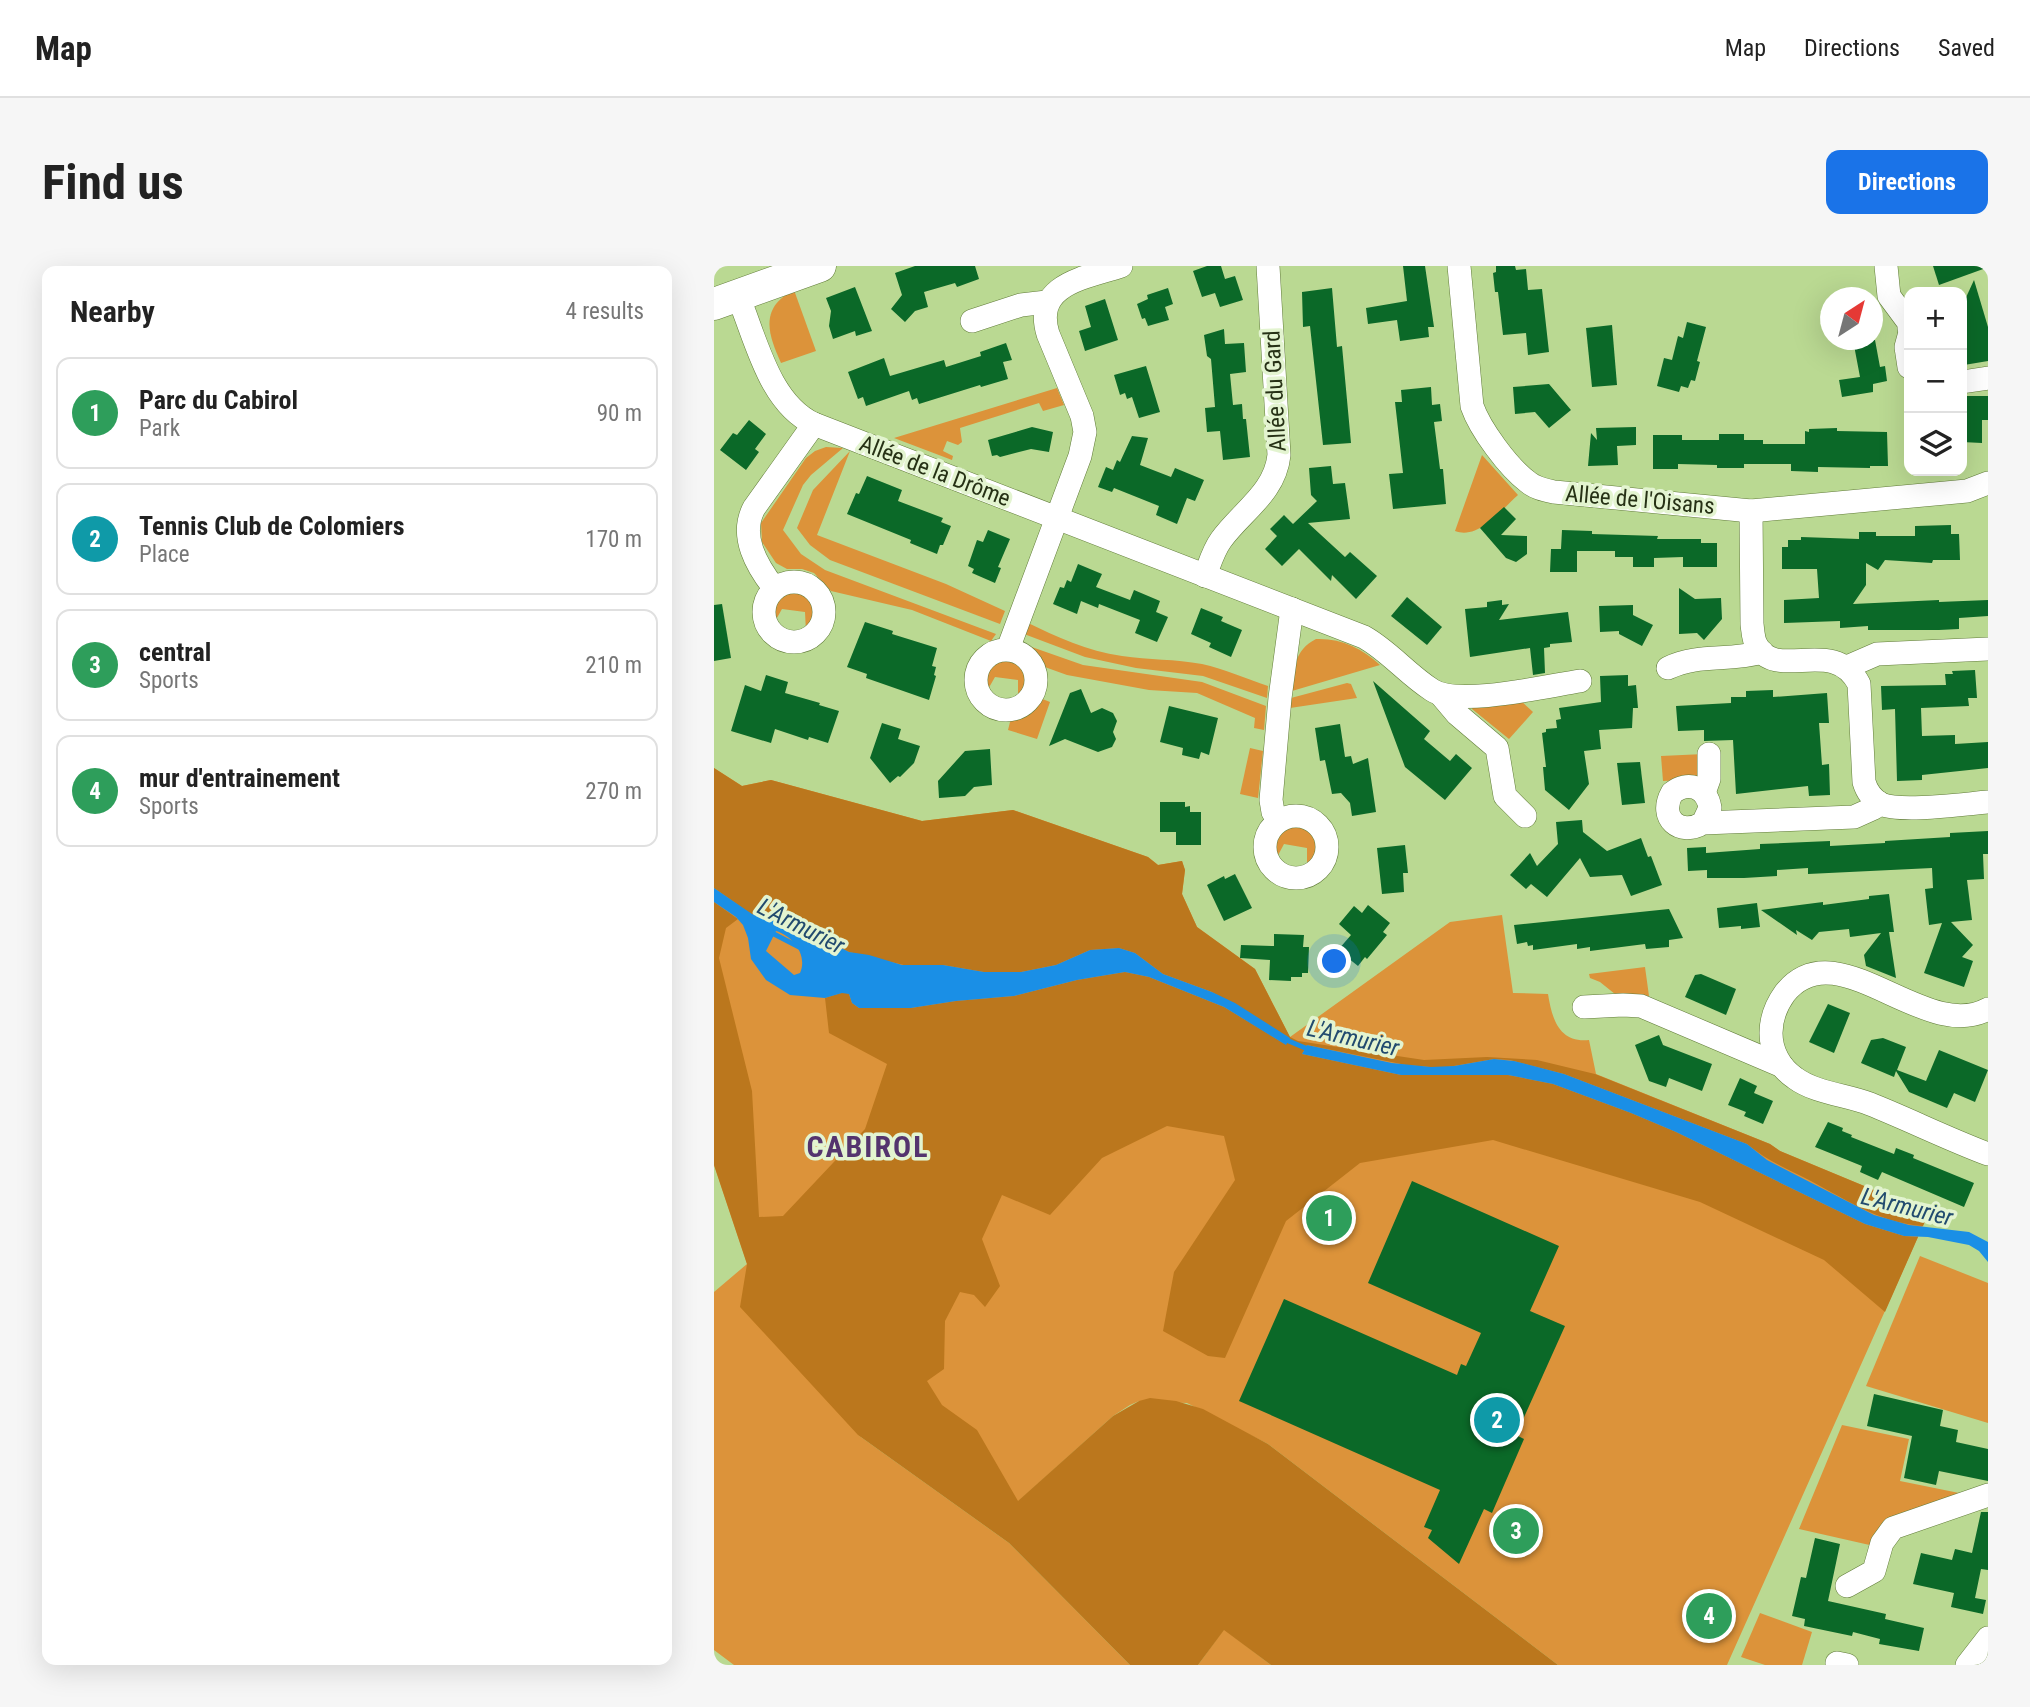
<!DOCTYPE html>
<html lang="en">
<head>
<meta charset="utf-8">
<style>
  :root { --surface:#fff; --page:#f6f6f6; --text:#222; --muted:#767676; --line:#e0e0e0; --accent:#1a73e8 }
  body { margin:0; font-family:"Roboto Condensed",sans-serif; background:var(--page); color:var(--text) }
  .controls { position:absolute; right:21px; top:21px; display:grid; overflow:hidden; border-radius:14px; box-shadow:0 7px 28px #0002 }
  .controls button { width:63px; height:63px; display:grid; place-items:center; padding:0; border:0; border-bottom:2px solid var(--line); background:var(--surface); color:var(--text); font:35px sans-serif }
  .compass { position:absolute; left:1106px; top:21px; width:63px; height:63px; border-radius:50%; background:var(--surface); box-shadow:0 7px 28px #0002; rotate:36deg }
  .you { position:absolute; left:621px; top:696px; width:24px; height:24px; margin:-18px; border:5px solid #fff; border-radius:50%; background:#1a73e8; box-shadow:0 0 0 10px #1a73e833 }
  .badge { display:grid; place-items:center; width:46px; height:46px; border-radius:50%; background:var(--accent); color:#fff; font-size:23px; font-weight:700 }
  .pin { position:absolute; translate:-50% -50%; border:4px solid #fff; box-shadow:0 2px 7px #0006 }
  .list { margin:0; padding:0; list-style:none }
  h2 { display:flex; justify-content:space-between; align-items:center; height:91px; margin:0; padding:0 28px; font-size:30px }
  h2 small { font-size:23px; font-weight:400; color:var(--muted) }
  .list li { display:grid; grid-template-columns:46px 1fr auto; gap:21px; align-items:center; box-sizing:border-box; height:112px; margin:0 14px 14px; padding:0 14px; border:2px solid var(--line); border-radius:14px }
  .list b { display:block; font-size:26px; white-space:nowrap }
  .list p { margin:0; font-size:23px; white-space:nowrap; color:var(--muted) }
  .list em { font-size:23px; font-style:normal; color:var(--muted) }
  .icon { flex:none; width:38px; height:38px; fill:none; stroke:currentColor; stroke-width:2; stroke-linecap:round; stroke-linejoin:round }
  .map { position:relative; flex:none; width:1274px; height:1399px; overflow:hidden; border-radius:14px }
  header { display:flex; align-items:center; gap:42px; box-sizing:border-box; height:98px; padding:0 35px; background:var(--surface); border-bottom:2px solid var(--line) }
  header strong { font-size:33px }
  nav { display:flex; gap:38px; margin-inline-start:auto; font-size:24px }
  .intro { display:flex; align-items:center; justify-content:space-between; box-sizing:border-box; height:168px; padding:0 42px }
  h1 { margin:0; font-size:49px }
  .button { padding:18px 32px; border-radius:14px; background:var(--accent); color:#fff; font-size:24px; font-weight:700 }
  main { display:flex; gap:42px; padding:0 42px }
  aside { flex:1; background:var(--surface); border-radius:14px; box-shadow:0 7px 28px #0002 }
  .map>svg:first-child { display:block }
  .green { fill:#dc933a }
  .forest { fill:#bb771d }
  .water { fill:#1a8fe6; fill-rule:evenodd }
  .lines { fill:none; stroke-linecap:round; stroke-linejoin:round }
  .stream { stroke:#1a8fe6; stroke-width:5 }
  .building { fill:#0b6928 }
  .street-casing { stroke:#617c39; stroke-width:24 }
  .secondary-casing { stroke:#617c39; stroke-width:33 }
  .street { stroke:#fff; stroke-width:23 }
  .secondary { stroke:#fff; stroke-width:32 }
  .labels { text-anchor:middle; dominant-baseline:central; stroke-width:7; stroke-linejoin:round; paint-order:stroke }
  .street-label { font-size:23px; fill:#263115; stroke:#e3f4d0 }
  .water-label { font-size:24px; font-style:italic; fill:#224b6f; stroke:#e3f4d0 }
  .district-label { font-size:30px; font-weight:bold; letter-spacing:2px; fill:#54346e; stroke:#e3f4d0 }
</style>
</head>
<body>
<header>
<strong>Map</strong>
<nav><a>Map</a><a>Directions</a><a>Saved</a></nav>
</header>
<div class="intro"><h1>Find us</h1><a class="button">Directions</a></div>
<main>
<aside>
<h2>Nearby<small>4 results</small></h2>
<ul class="list">
<li><span class="badge" style="background:#2e9e5b">1</span><div><b>Parc du Cabirol</b><p>Park</p></div><em>90 m</em></li>
<li><span class="badge" style="background:#0f9aa8">2</span><div><b>Tennis Club de Colomiers</b><p>Place</p></div><em>170 m</em></li>
<li><span class="badge" style="background:#2e9e5b">3</span><div><b>central</b><p>Sports</p></div><em>210 m</em></li>
<li><span class="badge" style="background:#2e9e5b">4</span><div><b>mur d'entrainement</b><p>Sports</p></div><em>270 m</em></li>
</ul>
</aside>
<div class="map">
<svg width="1274" height="1399" viewBox="0 0 1274 1399">
  <rect width="100%" height="100%" fill="#bad992"/>
  <g class="green">
    <path d="M80,24L102,85L67,97C54,68 45,42 80,24Z"/>
    <polygon points="343,122 350,139 329,145 325,137 246,162 248,176 244,179 233,175 229,185 239,190 238,194 180,172"/>
    <polygon points="112,181 129,182 97,209 89,219 69,264 87,288 111,304 282,368 277,375 198,344 117,325 100,307 88,303 73,303 62,297 48,276 47,257 92,192 101,185"/>
    <polygon points="136,185 103,269 232,318 291,345 286,358 116,294 96,279 83,262 99,224"/>
    <path d="M768,189L804,229C787,244 765,274 741,265Z"/>
    <path d="M77,323C102,325 111,349 92,366L91,346L68,343L60,357L57,349L61,332Z"/>
    <path d="M312,356C343,371 373,385 408,390C435,394 461,393 488,398C510,403 533,413 554,420L553,432L489,410L422,402L371,391L310,368Z"/>
    <path d="M602,373C627,372 648,382 666,399L578,425C580,403 580,384 602,373Z"/>
    <polygon points="312,379 369,399 488,416 552,440 550,464 540,462 541,452 483,427 435,424 353,409 328,400 324,392"/>
    <path d="M290,391C315,392 323,418 304,434V414L281,411L273,425C267,408 273,397 290,391Z"/>
    <polygon points="633,417 637,418 643,432 576,442 577,432"/>
    <polygon points="326,432 336,436 323,473 294,464 297,452 314,446"/>
    <polygon points="805,433 819,446 795,473 758,443 759,441"/>
    <polygon points="536,482 549,485 544,532 526,528"/>
    <polygon points="990,488 991,513 949,515 947,490"/>
    <path d="M0,502L28,520L57,514L208,555L299,544L434,591L444,599L468,595L471,604L468,628L483,661L541,703L576,771L736,656L788,649L799,727L834,728C838,753 845,777 875,774L882,808L1056,878L1066,885L1196,939L1216,944L1013,1399H844L554,1178L473,1137L425,1135L416,1139L399,1150L288,1250L144,1169L295,1277L416,1399H20L0,1384V1026L33,998L0,899Z"/>
    <path d="M579,558C604,560 613,584 593,601V582L570,578L562,593C556,576 562,564 579,558Z"/>
    <polygon points="931,701 935,730 901,728 886,716 876,712 875,708"/>
    <polygon points="1206,990 1274,1017 1274,1157 1152,1120"/>
    <polygon points="1128,1159 1195,1173 1186,1215 1250,1228 1184,1248 1167,1262 1160,1280 1085,1263"/>
    <polygon points="1046,1347 1098,1366 1088,1399 1051,1399 1027,1391"/>
    <polygon points="510,1363 557,1399 484,1399"/>
  </g>
  <path class="forest" d="M0,502L28,520L57,514L208,555L299,544L434,591L444,599L468,595L471,604L468,628L483,661L541,703L576,771L584,775L710,794L773,791L823,794L881,808L1056,878L1066,885L1196,939L1216,944L1209,960C1163,957 1129,931 1089,911C1069,901 1051,893 1033,878L850,808L796,794L780,793L728,802L692,799L593,779L588,788L687,809H794L839,818L917,847L962,866L1151,958L1190,970L1204,971L1171,1046L1110,994L986,936L779,874L646,897L572,955L511,1092L494,1090L449,1065L460,1006L521,914L510,870L453,860L388,892L336,949L288,929L268,973L286,1020L271,1041L260,1029L246,1026L231,1055L230,1103L213,1115L228,1139L263,1164L304,1235L399,1150L425,1135L436,1132L462,1135L489,1143L554,1178L844,1399H557L510,1364L484,1399H416L295,1277L144,1169L26,1041L33,998L0,899V636L24,653L12,662L5,692L38,825L45,951L69,950L151,863L173,798L115,767L111,732L130,726L135,728L138,737L145,742H197L242,735L300,730L363,714L411,706L435,711L510,741L571,778L575,772L498,726L449,708L421,687L405,682L376,684L342,699L307,706H270L229,699L194,700L135,686L96,666L37,648L0,622Z"/>
  <g class="water">
    <path d="M0,622L38,648L96,666L135,686L155,689L188,699H229L270,706H307L342,699L376,684L405,682L421,687L449,708L498,726L521,737L576,772L572,779L510,741L435,711L411,706L363,714L300,730L242,735L197,742H145L138,737L135,728L128,727L111,732L76,729L52,714L37,693L34,672L29,659L22,651L0,636ZM62,665C79,670 94,689 86,707L80,709L52,685Z"/>
    <polygon points="593,779 678,797 717,801 740,800 780,793 800,795 850,808 1033,878 1053,894 1160,949 1195,959 1255,966 1274,976 1274,996 1265,985 1255,979 1214,971 1190,970 1151,958 962,866 917,847 839,818 794,809 687,809 588,788"/>
  </g>
  <g class="lines">
    <g class="stream">
      <polyline points="56,666 87,682"/>
      <polyline points="570,773 596,784"/>
    </g>
  </g>
  <g class="building">
    <polygon points="201,0 261,0 265,13 243,21 241,17 210,26 214,41 201,45 191,56 177,43 188,29 181,7"/>
    <polygon points="493,0 507,0 511,13 521,10 529,34 506,41 501,27 488,31 479,5"/>
    <polygon points="689,0 711,0 720,61 714,61 715,71 686,75 683,54 654,58 652,42 693,35"/>
    <polygon points="782,0 801,0 802,4 812,3 814,24 828,23 835,86 814,89 812,67 789,69 784,26 781,26 779,7 782,6"/>
    <polygon points="1219,0 1272,0 1272,2 1225,19"/>
    <polygon points="1260,14 1274,61 1274,95 1250,99 1248,86 1249,38"/>
    <polygon points="141,21 158,65 142,70 141,65 119,73 115,60 117,45 112,32"/>
    <polygon points="454,22 459,38 451,41 455,54 434,60 431,52 428,53 423,38 434,33 433,29"/>
    <polygon points="618,22 623,81 628,80 637,177 609,179 596,60 589,61 588,26"/>
    <polygon points="391,33 404,74 371,85 365,65 377,61 371,40"/>
    <polygon points="973,56 992,61 983,95 986,96 981,115 977,114 974,122 967,120 965,126 943,120 950,92 958,94 964,70 969,72"/>
    <polygon points="898,59 903,119 878,121 872,62"/>
    <polygon points="510,63 511,78 530,77 532,106 516,108 519,139 528,138 529,153 532,153 536,191 509,194 506,165 493,166 491,142 501,141 497,93 493,90 490,69"/>
    <polygon points="1139,74 1161,74 1166,101 1171,100 1173,115 1159,118 1159,126 1128,131 1125,114 1146,111"/>
    <polygon points="292,77 298,94 289,96 294,113 267,121 266,119 205,138 203,132 198,134 195,125 152,140 149,131 144,133 134,106 170,92 176,110 230,94 232,101 267,90 266,86"/>
    <polygon points="432,100 446,146 425,152 418,131 413,133 411,127 406,129 400,109"/>
    <polygon points="835,118 857,144 835,162 821,146 801,148 799,121"/>
    <polygon points="717,121 718,139 726,138 728,155 720,156 726,203 729,203 732,238 679,243 675,208 689,207 681,136 688,136 687,124"/>
    <polygon points="1248,130 1274,130 1274,154 1268,154 1268,177 1248,176"/>
    <polygon points="35,154 52,168 41,183 45,186 32,204 6,184 19,167 23,169"/>
    <polygon points="318,161 339,166 335,186 317,183 286,191 283,189 278,190 274,174"/>
    <polygon points="922,161 922,179 903,180 904,199 874,200 877,167 883,174 882,162"/>
    <polygon points="1123,162 1123,165 1173,166 1174,200 1156,200 1156,202 1104,201 1104,206 1077,205 1077,198 1030,198 1030,202 1003,202 1003,199 964,198 964,203 939,203 939,169 968,169 968,174 1005,174 1005,168 1030,168 1030,174 1049,174 1049,178 1091,178 1091,165 1095,166 1095,163"/>
    <polygon points="418,170 434,172 426,199 457,211 461,202 490,214 481,235 473,232 463,258 442,249 445,240 400,222 398,226 384,221 392,201 399,204 403,194 406,196"/>
    <polygon points="617,200 619,218 631,217 636,253 594,257 631,291 636,286 663,310 642,333 618,309 617,315 585,283 568,300 551,283 563,270 556,263 570,249 579,258 603,235 597,229 595,202"/>
    <polygon points="153,210 188,224 184,235 229,252 227,256 237,260 229,279 226,279 223,288 196,277 197,274 133,248 142,227 145,228"/>
    <polygon points="790,241 802,253 787,269 813,270 813,288 802,296 792,292 766,262"/>
    <polygon points="1237,259 1237,268 1245,268 1246,294 1219,294 1218,297 1171,294 1164,304 1152,297 1152,319 1139,338 1225,334 1225,336 1274,334 1274,350 1245,352 1245,363 1225,364 1154,364 1154,360 1126,362 1126,355 1070,357 1070,334 1105,332 1103,303 1068,303 1068,281 1074,281 1074,274 1087,274 1087,271 1145,273 1145,266 1162,266 1162,270 1201,270 1201,260"/>
    <polygon points="274,264 296,273 284,301 287,302 281,317 258,307 260,303 254,300 263,274 269,276"/>
    <polygon points="848,264 878,265 878,268 944,270 943,273 987,273 987,277 1003,277 1003,301 969,301 969,291 940,292 940,301 919,301 919,291 901,291 901,285 863,285 863,306 836,306 837,283 847,283"/>
    <polygon points="364,298 388,308 382,321 416,334 420,324 446,335 442,346 454,351 443,376 421,367 426,354 385,338 384,342 367,335 363,348 339,338 346,321 350,322 353,314 357,316"/>
    <polygon points="965,322 981,333 1007,332 1008,353 990,374 983,367 965,368"/>
    <polygon points="693,331 728,361 713,379 677,350"/>
    <polygon points="788,334 788,339 795,338 785,354 854,346 858,376 836,378 836,381 830,382 831,407 819,409 816,382 756,391 751,343 773,341 773,336"/>
    <polygon points="8,338 17,392 0,395 0,339"/>
    <polygon points="919,339 919,349 939,359 928,380 905,368 905,365 886,366 885,340"/>
    <polygon points="487,342 509,351 507,355 528,364 517,391 495,381 497,377 477,368"/>
    <polygon points="151,356 179,365 178,368 223,382 218,400 222,401 220,409 222,410 215,434 152,412 153,408 133,401"/>
    <polygon points="1261,404 1263,432 1254,432 1255,440 1207,442 1208,470 1241,469 1241,478 1274,476 1274,502 1208,509 1208,514 1183,515 1181,443 1168,444 1167,420 1232,419 1231,408 1239,408 1238,405"/>
    <polygon points="52,409 74,416 71,427 106,437 105,439 125,445 114,477 95,471 94,474 61,463 57,477 17,465 31,419 47,425"/>
    <polygon points="914,409 914,420 922,419 924,442 919,442 918,462 885,464 887,483 870,485 875,518 855,544 831,524 829,501 832,501 828,467 832,466 832,463 843,462 842,454 847,453 845,442 887,436 886,410"/>
    <polygon points="659,415 716,465 710,473 736,495 742,488 758,502 731,534 691,501"/>
    <polygon points="367,423 377,447 388,442 399,447 403,455 399,466 402,473 398,481 384,486 351,473 335,480 356,427"/>
    <polygon points="1059,424 1059,431 1113,427 1115,457 1105,457 1108,499 1115,498 1116,529 1095,530 1094,520 1022,528 1019,474 990,475 990,464 964,465 962,440 1017,437 1017,431 1032,431 1032,425"/>
    <polygon points="455,440 504,452 495,489 487,486 485,493 468,489 469,482 446,476"/>
    <polygon points="168,457 187,463 184,473 206,480 200,497 186,511 184,510 176,517 156,492"/>
    <polygon points="626,458 631,491 637,490 639,498 654,492 662,546 638,550 636,537 627,527 618,528 611,494 606,495 601,462"/>
    <polygon points="276,483 278,519 260,521 251,530 225,532 224,515 251,485"/>
    <polygon points="926,496 931,537 908,539 903,497"/>
    <polygon points="446,536 471,536 471,541 476,540 476,546 487,546 487,579 462,579 462,566 446,566"/>
    <polygon points="868,554 869,566 893,585 927,572 934,591 937,590 948,619 917,630 908,609 876,611 866,592 833,631 817,618 812,623 796,609 816,587 823,600 844,578 842,556"/>
    <polygon points="1274,565 1274,588 1269,588 1270,613 1253,614 1258,654 1237,656 1259,679 1248,691 1259,695 1250,721 1210,707 1228,657 1215,659 1211,623 1219,622 1218,602 1094,608 1094,602 1063,604 1063,610 1030,612 993,612 993,604 974,605 973,582 992,581 992,587 1046,583 1046,578 1116,575 1116,580 1171,577 1171,575 1236,571 1236,567"/>
    <polygon points="691,579 694,607 689,607 690,626 668,628 663,582"/>
    <polygon points="521,608 538,642 510,655 493,619 510,610 511,613"/>
    <polygon points="1175,628 1180,666 1175,666 1182,712 1152,700 1150,689 1167,667 1136,671 1135,663 1105,666 1098,674 1082,664 1083,669 1047,644 1109,636 1109,639 1155,633 1155,630"/>
    <polygon points="1043,637 1046,661 1027,663 1027,660 1005,662 1003,642"/>
    <polygon points="654,639 676,657 669,666 673,669 653,693 651,691 644,700 624,684 637,669 625,658 640,640 648,647"/>
    <polygon points="955,643 969,672 955,674 955,681 932,683 931,678 876,685 876,681 863,683 863,678 819,684 819,679 814,680 813,676 803,678 800,659"/>
    <polygon points="560,668 590,669 589,681 595,681 594,707 588,707 588,711 577,711 577,715 555,714 556,694 526,692 527,679 560,680"/>
    <polygon points="987,708 1022,723 1012,749 971,731 981,709"/>
    <polygon points="1114,738 1136,747 1120,787 1095,776"/>
    <polygon points="945,769 949,779 998,798 988,825 955,812 952,821 935,815 921,779"/>
    <polygon points="1169,772 1192,781 1183,804 1212,815 1225,784 1274,804 1261,836 1240,827 1233,842 1195,826 1182,805 1180,811 1147,797 1157,774"/>
    <polygon points="1026,812 1043,820 1040,827 1059,835 1049,858 1030,850 1032,846 1014,839"/>
    <polygon points="1114,856 1129,862 1128,865 1138,869 1137,871 1180,888 1182,882 1200,889 1199,892 1260,917 1250,941 1168,906 1164,914 1146,906 1148,900 1101,881"/>
    <polygon points="698,915 845,980 816,1045 851,1060 802,1169 810,1173 778,1247 770,1243 745,1298 714,1272 718,1264 710,1261 726,1224 525,1135 570,1033 743,1109 747,1098 752,1100 767,1067 654,1017"/>
    <polygon points="1160,1128 1229,1144 1226,1160 1244,1164 1242,1176 1274,1183 1274,1215 1225,1205 1222,1219 1190,1212 1198,1170 1153,1160"/>
    <polygon points="1267,1246 1274,1246 1274,1304 1267,1303 1261,1332 1272,1334 1269,1348 1237,1341 1240,1327 1199,1318 1207,1287 1238,1294 1241,1283 1258,1287"/>
    <polygon points="1101,1272 1126,1278 1114,1335 1172,1348 1171,1353 1210,1362 1205,1385 1165,1378 1166,1373 1139,1366 1138,1370 1090,1360 1091,1353 1078,1350 1087,1311 1092,1312"/>
  </g>
  <g class="lines">
    <g class="street-casing">
      <g id="street">
        <path d="M745,0L758,140C766,163 794,201 814,216C821,222 831,224 840,226L1037,245L1253,225L1274,217"/>
        <polyline points="1172,0 1175,30 1195,57 1195,62"/>
        <path d="M24,30C42,73 55,137 100,158L650,371C675,385 693,408 718,424C744,441 833,420 866,415"/>
        <polyline points="258,55 307,39 333,36"/>
        <polyline points="1195,70 1192,81 1195,101"/>
        <polyline points="1248,116 1274,112"/>
        <path d="M1037,245L1038,358C1039,365 1039,374 1043,380C1063,416 1120,369 1145,418L1150,516C1153,526 1158,533 1167,538C1187,547 1250,538 1274,536"/>
        <path d="M491,310C496,297 499,285 507,274C528,245 561,227 565,189L554,0"/>
        <circle cx="80" cy="346" r="30"/>
        <path d="M60,322C43,300 25,270 40,242L100,158"/>
        <path d="M294,383L366,190L371,166L368,150L334,68C319,18 371,12 407,0"/>
        <circle cx="292" cy="414" r="30"/>
        <polyline points="1133,401 1163,388 1274,383"/>
        <path d="M954,402C985,387 1015,396 1048,386"/>
        <polyline points="727,429 743,448 783,482 791,530 811,550"/>
        <polyline points="990,527 995,513 995,488"/>
        <circle cx="582" cy="581" r="31"/>
        <polyline points="564,555 559,546 557,534 566,432 578,343"/>
        <path d="M989,557L996,542C993,521 974,514 958,527C944,552 966,571 989,557L1140,551L1160,542L1164,536"/>
        <polyline points="870,741 909,739 927,740 1068,800"/>
        <path d="M1274,743C1210,778 1123,662 1071,727C1063,738 1057,752 1057,767C1057,785 1066,802 1081,812C1101,827 1133,829 1156,838C1196,854 1234,873 1274,888"/>
        <polyline points="1133,1320 1160,1305 1168,1277 1179,1262 1274,1229"/>
        <polyline points="1123,1397 1133,1399"/>
        <polyline points="1253,1399 1274,1372"/>
      </g>
    </g>
    <g class="secondary-casing">
      <polyline id="secondary" points="0,38 106,0"/>
    </g>
    <use href="#street" class="street"/>
    <use href="#secondary" class="secondary"/>
  </g>
  <g class="labels">
    <g class="street-label">
      <text transform="translate(561 125) rotate(-93)">Allée du Gard</text>
      <text transform="translate(221 205) rotate(21)">Allée de la Drôme</text>
      <text transform="translate(926 234) rotate(5)">Allée de l'Oisans</text>
    </g>
    <g class="water-label">
      <text transform="translate(87 660) rotate(27)">L'Armurier</text>
      <text transform="translate(639 772) rotate(13)">L'Armurier</text>
      <text transform="translate(1193 941) rotate(14)">L'Armurier</text>
    </g>
    <g class="district-label">
      <text x="154" y="880">CABIROL</text>
    </g>
  </g>
</svg>
<div class="controls">
<button>+</button>
<button>−</button>
<button><svg class="icon" aria-label="layers" viewBox="0 0 24 24"><path d="M12 4l9 5-9 5-9-5zM3 14l9 5 9-5"/></svg></button>
</div>
<svg class="compass" viewBox="-18 -18 36 36"><path d="M0-13l5 13h-10z" fill="#e53935"/><path d="M0 13l5-13h-10z" fill="#767676"/></svg>
<div class="you"></div>
<div class="pin badge" style="left:615px;top:952px;background:#2e9e5b">1</div>
<div class="pin badge" style="left:783px;top:1154px;background:#0f9aa8">2</div>
<div class="pin badge" style="left:802px;top:1265px;background:#2e9e5b">3</div>
<div class="pin badge" style="left:995px;top:1350px;background:#2e9e5b">4</div>
</div>
</main>
</body>
</html>
